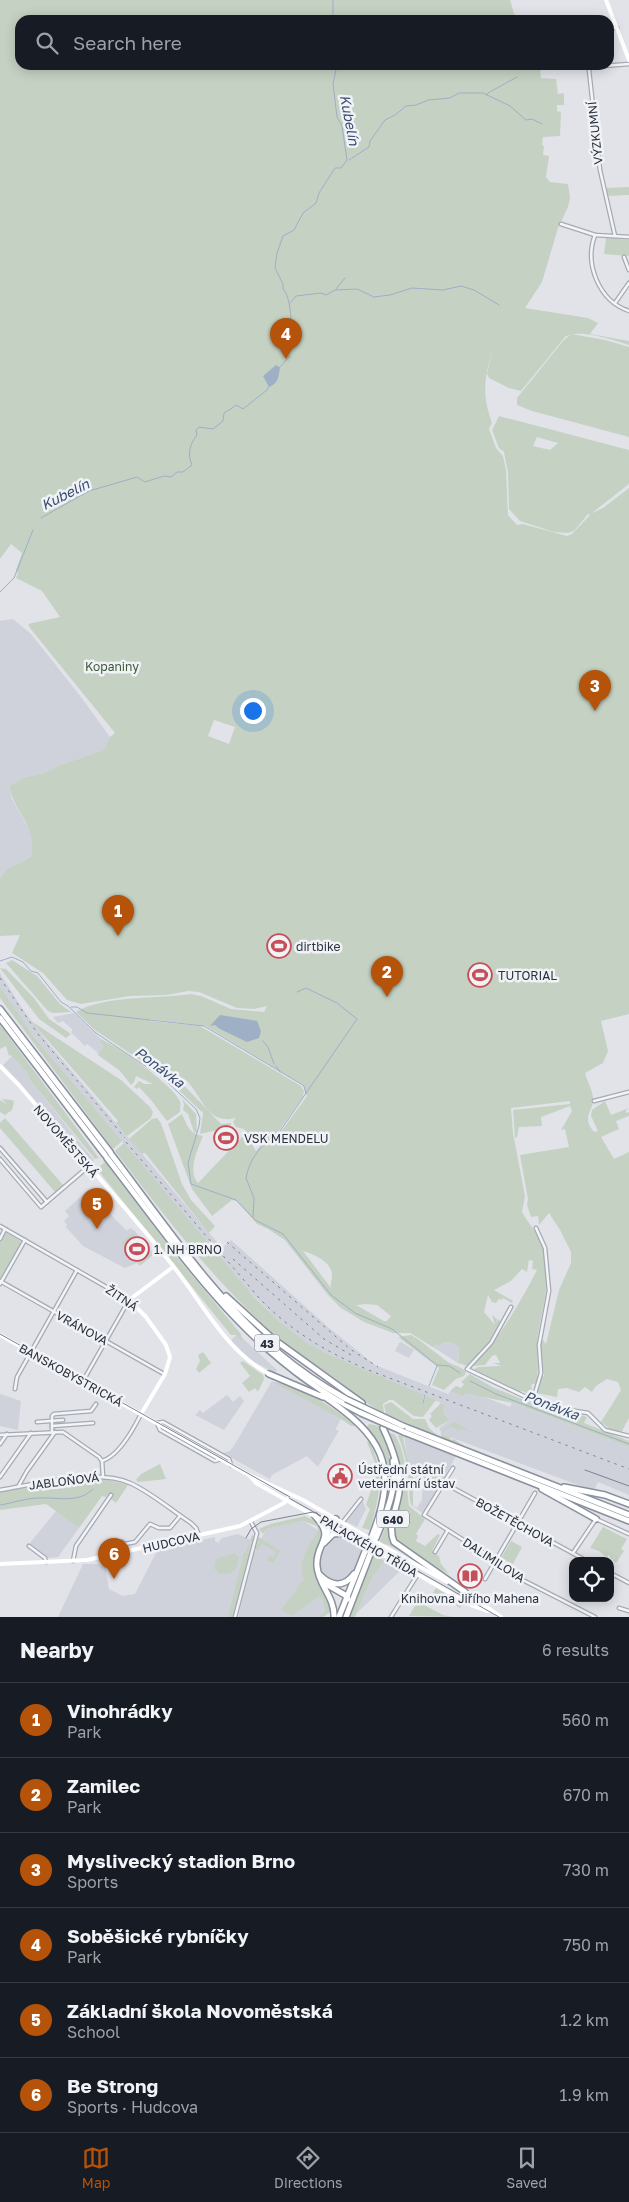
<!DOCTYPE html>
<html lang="en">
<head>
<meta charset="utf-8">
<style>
  :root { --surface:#171b24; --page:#20242c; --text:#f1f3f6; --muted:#9ea1a6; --line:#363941; --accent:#b45309 }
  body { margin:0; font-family:"Golos Text",sans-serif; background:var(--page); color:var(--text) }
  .controls { position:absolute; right:15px; bottom:15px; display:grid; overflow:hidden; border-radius:10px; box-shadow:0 2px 12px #0003 }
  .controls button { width:45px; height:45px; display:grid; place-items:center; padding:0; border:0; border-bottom:1px solid var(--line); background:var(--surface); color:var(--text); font:25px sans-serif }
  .you { position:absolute; left:252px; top:710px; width:18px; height:18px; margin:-12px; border:4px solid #fff; border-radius:50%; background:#1a73e8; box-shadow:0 0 0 8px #1a73e833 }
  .badge { display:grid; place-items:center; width:32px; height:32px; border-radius:50%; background:var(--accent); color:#fff; font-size:16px; font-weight:700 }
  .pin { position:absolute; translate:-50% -41px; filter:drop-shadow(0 1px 2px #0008) }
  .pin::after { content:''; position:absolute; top:26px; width:18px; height:15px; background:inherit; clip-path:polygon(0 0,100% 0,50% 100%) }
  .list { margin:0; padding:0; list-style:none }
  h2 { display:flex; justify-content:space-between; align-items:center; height:65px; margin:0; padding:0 20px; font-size:21px }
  h2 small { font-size:16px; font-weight:400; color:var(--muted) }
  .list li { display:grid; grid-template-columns:32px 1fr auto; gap:15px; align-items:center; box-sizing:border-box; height:75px; padding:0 20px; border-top:1px solid var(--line) }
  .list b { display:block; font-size:19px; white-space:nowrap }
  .list p { margin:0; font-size:16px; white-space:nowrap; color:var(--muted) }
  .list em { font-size:16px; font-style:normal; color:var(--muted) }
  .icon { flex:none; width:28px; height:28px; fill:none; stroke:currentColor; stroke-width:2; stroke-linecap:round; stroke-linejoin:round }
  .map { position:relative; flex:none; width:629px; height:1617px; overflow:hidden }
  .search { position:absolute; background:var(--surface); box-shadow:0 2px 12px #0003; left:15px; right:15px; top:15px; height:55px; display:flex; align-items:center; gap:12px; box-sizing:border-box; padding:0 18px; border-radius:15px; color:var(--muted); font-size:19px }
  .sheet { height:515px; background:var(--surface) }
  nav { display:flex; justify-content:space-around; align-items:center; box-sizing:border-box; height:70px; border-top:1px solid var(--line); background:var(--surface); font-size:14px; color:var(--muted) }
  nav a { display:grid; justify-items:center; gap:2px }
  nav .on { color:var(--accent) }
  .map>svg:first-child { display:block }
  .built { fill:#cfd2da }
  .green { fill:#c5d2c3; fill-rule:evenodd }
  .water { fill:#9eafc6 }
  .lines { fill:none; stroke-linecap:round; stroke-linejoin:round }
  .stream { stroke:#9eafc6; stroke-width:1 }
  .street-casing { stroke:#a6aab3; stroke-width:5 }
  .highway-casing { stroke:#89909e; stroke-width:8 }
  .street { stroke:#f3f4f7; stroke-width:2.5 }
  .secondary { stroke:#fff; stroke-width:4 }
  .highway { stroke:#fff; stroke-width:5 }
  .tram { stroke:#7b8291; stroke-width:1 }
  .rail { stroke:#7b8291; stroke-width:1; stroke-dasharray:2.5 5; stroke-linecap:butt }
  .highway-bridge-casing { stroke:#89909e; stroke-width:8; stroke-linecap:butt }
  .secondary-bridge { stroke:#fff; stroke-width:4 }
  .highway-bridge { stroke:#fff; stroke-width:5 }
  .labels { text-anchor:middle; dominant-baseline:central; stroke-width:5; stroke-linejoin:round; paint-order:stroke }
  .shield { fill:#f0f2f6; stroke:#656b76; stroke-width:1 }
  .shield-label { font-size:11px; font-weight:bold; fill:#2a313f }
  .street-label { font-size:12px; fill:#2a313f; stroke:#f0f2f6 }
  .park-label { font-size:12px; fill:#3d5a38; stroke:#f0f2f6 }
  .poi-label { font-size:12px; fill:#2a313f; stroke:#f0f2f6; text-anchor:start }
  .water-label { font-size:14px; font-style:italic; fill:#374d71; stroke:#f0f2f6 }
</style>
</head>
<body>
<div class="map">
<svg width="629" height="1617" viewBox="0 0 629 1617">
  <rect width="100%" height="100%" fill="#e1e3e9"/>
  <g class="built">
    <polygon points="13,619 31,634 81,697 110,737 104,750 60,765 42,774 25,777 9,786 12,799 32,835 34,844 31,857 9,869 0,878 0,621"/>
    <polygon points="0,973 22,1008 49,1044 222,1248 231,1240 328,1327 375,1365 448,1394 456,1386 510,1407 512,1403 629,1447 629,1495 598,1482 594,1491 442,1434 439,1428 450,1420 444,1414 441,1403 330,1355 309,1344 281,1323 247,1289 43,1048 25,1025 0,987"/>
    <polygon points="74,1013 106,1044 98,1055 97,1052 87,1044 85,1046 71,1032 73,1030 63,1021 58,1023 53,1017"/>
    <polygon points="13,1055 29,1074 30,1080 94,1160 88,1164 3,1065"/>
    <polygon points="89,1189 92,1192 95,1190 97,1193 95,1196 115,1219 127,1231 130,1228 135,1231 154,1254 140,1266 137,1263 125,1268 83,1246 66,1227 67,1225 64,1221 69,1216 65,1211"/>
    <polygon points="238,1334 277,1370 275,1373 249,1359 236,1346 231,1340"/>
    <polygon points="401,1342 414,1350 409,1358 395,1351 399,1343"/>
    <polygon points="443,1342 453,1343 459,1348 458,1363 433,1347 436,1343"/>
    <polygon points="272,1381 313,1401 341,1419 335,1430 339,1430 318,1467 307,1456 272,1475 270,1479 223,1453 230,1451 235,1444"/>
    <polygon points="0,1394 21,1401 18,1430 0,1426"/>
    <polygon points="227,1395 233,1402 240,1396 244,1401 224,1430 195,1415 200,1410 203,1413"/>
    <polygon points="404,1436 456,1456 424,1514 414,1507 414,1506 417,1508 422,1500 423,1485 422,1480 417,1476 410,1475"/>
    <polygon points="362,1500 366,1509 357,1527 345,1521"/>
    <polygon points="56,1511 79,1528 58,1557 49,1558 30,1543"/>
    <polygon points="303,1521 318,1530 302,1559 304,1579 322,1599 325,1611 318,1617 238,1617 252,1558 266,1529"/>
    <polygon points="238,1534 253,1541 231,1617 58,1617 83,1564 99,1564 102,1566 105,1565 109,1589 123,1596 135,1594 158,1549 163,1548 164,1551 173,1549 173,1546 215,1537 215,1541 218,1543 222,1538"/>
    <polygon points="342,1537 363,1548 352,1575 347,1580 333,1583 321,1574 320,1557 328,1543 335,1538"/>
    <polygon points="384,1559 402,1569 357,1613 373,1576"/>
  </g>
  <g class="green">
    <path d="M0,0H510L516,20H20V65H536L540,67L541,78L556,79L558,94L564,93V105H557V111L561,112L560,136L543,137L542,145L544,146L543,155L549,156L546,177L550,182L568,184L570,198L568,207L558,228L542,282L525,308L588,318L598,323L590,334L629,341V345C615,340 576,328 565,337L521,391L509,388L489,378L487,374L492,352C484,380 482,395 492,423L489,429L496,448L503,456L506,470L508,515L517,525L523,524L567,536L572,534L590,515L588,514L574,531L568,533L554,532L520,521L509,509L508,473L504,452L499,448L492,430L499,416L629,450V484L592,513L603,508L629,488V1014L601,1021L608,1051L603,1063L585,1073C587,1081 592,1089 593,1097C595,1111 580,1115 594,1132L598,1131L591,1116L592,1110L605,1101L611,1115L629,1108L626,1110V1113L629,1112V1116L616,1121L619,1129L601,1137L614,1159L629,1152V1418L621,1433L610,1429L601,1422L621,1390L618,1382L607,1379L596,1386L592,1392L585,1387L579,1392L567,1388L558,1389L557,1397L536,1393L539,1385H540L541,1377L544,1376L540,1343L543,1340L546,1344L559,1290L571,1263V1252L560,1230L549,1213L539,1225L538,1216L531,1217L527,1205L528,1199L520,1155L569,1147L565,1129L561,1130L572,1111L570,1106L541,1117L542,1126L519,1127L517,1137L515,1138L513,1110L570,1104V1101L511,1108L513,1133L525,1196L522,1212C529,1225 539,1234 544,1248C554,1280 540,1311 537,1343C536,1359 540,1366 536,1383L531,1385L533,1395L531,1398C526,1393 525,1390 518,1392L473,1370L478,1367L501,1366L493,1363H500L496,1355L492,1356L485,1365L472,1366C500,1339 519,1304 537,1270L532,1269L533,1261L529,1260L527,1272L522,1269L511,1281L494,1290L513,1301L512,1303L503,1298L502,1300L499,1299L496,1303L492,1302L488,1295L484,1312L495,1325L492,1315L497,1319L496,1322L498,1319L501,1322L484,1349L468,1366L458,1363L459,1348L453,1343L443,1342L439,1346L436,1344L433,1347L410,1333H393L364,1322L341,1308L328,1295L285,1240L268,1229L257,1224L237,1201L232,1200L212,1216L192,1189L168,1124L182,1114C187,1125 189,1134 203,1136C198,1149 187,1171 198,1183L244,1135L247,1136L256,1151L262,1144H256L244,1129L236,1127L233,1122L236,1118C207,1125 203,1098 187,1081C184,1078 177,1076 173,1074L221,1124L231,1123V1127L200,1134L203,1113L164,1076L95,1030L76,1012C104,995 158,999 191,994L201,996L231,1009L264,1012L267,1006L254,1009L237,1008L199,992L188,991L167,995L130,996L81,1004L67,1000L43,973L12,953L20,935L0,936V878L8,869L31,857C38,827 15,814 9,786L25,777L42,774L60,765L104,750L110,737L115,733L30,628L28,624L60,617L42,591L16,578L18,573L16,570L22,553L11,544L0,559ZM537,437L558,443L550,450L533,446ZM214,720L235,727L229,744L208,736ZM150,1019L206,1026L303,1085L307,1096L280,1133L278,1132L303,1097L304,1091L301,1086L200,1026L150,1021ZM303,1251C313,1254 333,1262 332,1276C332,1281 330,1283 331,1288ZM366,1304L377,1305L391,1316L387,1321H384L356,1305Z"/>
    <polygon points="629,187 629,195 608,196 606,188"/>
    <polygon points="606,238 629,240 629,256 604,254"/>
    <polygon points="571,334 605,340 629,347 629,437 532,411 517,405 517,398 563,341"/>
    <polygon points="12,960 37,976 60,1004 71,1012 53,1013 48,1011 6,963"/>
    <polygon points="0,968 6,969 34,998 49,1019 71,1034 66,1038 39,1019"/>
    <polygon points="0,987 34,1037 122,1141 113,1149 0,998"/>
    <polygon points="31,1021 121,1080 150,1107 153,1112 151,1118 127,1136 116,1123 118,1121"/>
    <polygon points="0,1025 99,1158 95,1159 30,1080 28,1073 11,1055 9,1056 6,1046 0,1049"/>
    <path d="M100,1039C115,1044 173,1085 180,1101C181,1104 180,1107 180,1112L167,1121L151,1100L139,1087L137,1089L134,1087L139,1081L144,1084H153L136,1076L134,1082L131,1085L120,1071L98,1055L104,1046L101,1043Z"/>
    <polygon points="2,1099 12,1100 14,1102 12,1110 5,1115 0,1112 0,1100 7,1104"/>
    <polygon points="182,1099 196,1114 197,1133 194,1132 188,1114 183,1110 184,1104"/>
    <polygon points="5,1118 63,1185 55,1192 0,1128 0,1123"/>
    <polygon points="157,1118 161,1123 182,1184 191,1200 215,1226 209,1233 145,1153 142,1154 129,1139 152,1119"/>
    <path d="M124,1143L254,1297L281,1323L309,1344L330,1355L424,1395L422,1404L426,1396L436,1400L423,1417L414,1416L393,1400H389L383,1404L384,1413C365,1404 349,1388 332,1376C310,1361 287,1347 268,1329C210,1276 162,1213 115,1151Z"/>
    <polygon points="105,1162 180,1261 241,1334 242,1341 236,1335 231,1335 97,1169"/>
    <polygon points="5,1232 20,1241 21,1245 2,1279 0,1278 0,1242"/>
    <polygon points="133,1233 152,1255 141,1265 121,1243"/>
    <path d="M411,1335C425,1343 435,1353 448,1362C454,1366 461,1366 466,1372L464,1376L456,1379L444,1390L432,1385L439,1368L398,1337Z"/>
    <polygon points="203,1352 211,1363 199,1373 196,1369 200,1361 198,1355"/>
    <polygon points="243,1361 263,1375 264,1379 258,1392 255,1388 249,1392 242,1383 250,1376 240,1363"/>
    <polygon points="470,1374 492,1387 574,1420 578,1414 587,1417 584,1423 629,1441 629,1447 513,1403 465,1393 463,1396 450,1391 456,1386 461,1388 464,1384 461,1382"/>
    <path d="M273,1382C303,1387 333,1407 356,1426H351L341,1419Z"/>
    <polygon points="391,1402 413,1419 425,1419 429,1428 438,1436 386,1414 384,1405"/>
    <polygon points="441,1403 445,1406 443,1408 444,1414 450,1420 436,1428 429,1420 432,1416 430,1414"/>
    <polygon points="458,1420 456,1423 473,1433 462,1429 457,1432 457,1429 450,1426 443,1431 442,1434 450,1437 451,1440 454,1439 465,1447 442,1438 441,1434 443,1429"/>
    <path d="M369,1424L379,1426C388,1443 392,1461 391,1480L389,1481C385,1460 380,1443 367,1427Z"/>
    <path d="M391,1433L395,1435C408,1457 406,1482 409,1506L425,1519L416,1534L418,1536L416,1541L425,1546L438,1534L440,1535L432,1551L439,1556L441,1564L449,1574L422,1560L395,1541C392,1520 399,1500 401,1479C401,1464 395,1448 390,1434Z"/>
    <path d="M398,1435L404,1436L403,1439L410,1467L422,1470L419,1473V1471L410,1470V1475L413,1476V1507C408,1502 410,1492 409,1485C408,1467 404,1451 398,1435Z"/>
    <path d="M369,1441C386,1472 379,1498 370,1530L362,1528L370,1509L366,1505L378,1470L367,1442Z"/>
    <polygon points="160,1464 166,1479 138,1482 136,1480 141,1474"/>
    <polygon points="427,1469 435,1473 442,1484 439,1489 436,1489 437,1487 430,1484 430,1480 423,1477"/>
    <polygon points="88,1478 104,1479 128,1485 116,1503 111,1499 113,1496 110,1493 106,1497 102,1496 79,1528 46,1504 0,1510 0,1492"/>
    <polygon points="391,1514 392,1543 405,1554 386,1544 380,1557 384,1561 373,1576 355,1617 348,1617"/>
    <path d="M305,1516L315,1521L324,1532L315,1553L314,1569L315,1576L327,1594L332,1611L323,1617H318L325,1611L322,1599L319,1596L292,1616L281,1610L304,1579C295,1562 310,1545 318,1530L317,1526L303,1521L266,1529L263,1534L259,1529L270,1524Z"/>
    <polygon points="603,1527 627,1539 621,1549 624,1551 616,1563 613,1561 614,1557 612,1560 609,1555 606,1557 599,1551 590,1548"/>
    <polygon points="252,1535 255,1537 233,1617 228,1617 244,1552 250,1553 253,1542 250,1540 249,1552 246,1551"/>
    <polygon points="259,1537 280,1551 273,1563 267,1560 270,1555 274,1557 276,1552 262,1544 258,1550 255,1549"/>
    <polygon points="511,1541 522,1547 513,1564 501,1558"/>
    <polygon points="235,1553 239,1557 236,1569 229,1574 219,1574 214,1568 216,1559"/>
    <polygon points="436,1588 463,1604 460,1608 433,1593"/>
    <polygon points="422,1594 429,1600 426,1606 443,1615 453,1617 409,1616"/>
  </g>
  <g class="water">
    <path d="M276,365L280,368C278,377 279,383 269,387L263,376Z"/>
    <polygon points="220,1015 257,1021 261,1031 259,1038 247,1042 220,1029 215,1025 210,1026"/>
  </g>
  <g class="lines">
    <g class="stream">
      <polyline points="329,20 333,14 333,0"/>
      <polyline points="487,95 488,93 517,77"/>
      <polyline points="349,160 369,147 370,141 385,120 395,115 406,106 416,105 428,100 450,98 459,93 483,93 510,106 526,120 532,119 542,124"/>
      <polyline points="336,289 345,278"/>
      <polyline points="290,303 296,296 321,293 326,295 335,290 357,289 374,297 390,295 412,288 443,290 461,286 474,290 499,305"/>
      <path d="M292,350C291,336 293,299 283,289V284L275,268L277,253L283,236L294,230L303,213L316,203L319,193L335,168H341L347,160L342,126L337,117L333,84L337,65"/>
      <polyline points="279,368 290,356"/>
      <path d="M41,518L89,491L137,477L145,482L164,476L171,477L177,472H183L192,465C187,454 190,444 197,435L196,430L199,427L213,429L223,421L224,413C228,410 232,409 236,405L243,409L267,390L269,386"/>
      <polyline points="0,592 14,578 33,530"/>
      <polyline points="0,961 12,957 23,962 31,971 38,973 61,1002 68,1006 96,1033 163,1078 196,1109 200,1118 199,1126 188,1163 191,1184 236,1200 255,1220 283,1234 331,1295 355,1313 392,1329 437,1365 449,1366 460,1373"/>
      <polyline points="71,1007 77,1007 87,1013 204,1026 301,1084 304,1086 306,1094"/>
      <polyline points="263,1041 268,1047 274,1064"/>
      <polyline points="276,1066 280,1072"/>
      <path d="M253,1217L254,1198L246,1178C249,1160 262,1142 278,1134L357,1019L337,1003L306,988L297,992"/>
      <polyline points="470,1381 496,1394 629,1444"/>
      <polyline points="429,1386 437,1366"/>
      <polyline points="423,1403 425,1395"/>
      <path d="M0,1505C13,1503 26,1498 39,1498C58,1497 78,1504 93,1489"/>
    </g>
    <g class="street-casing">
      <g id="street">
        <polyline points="609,28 617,28"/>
        <polyline points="561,224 595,235 629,237"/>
        <path d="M595,235C584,264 599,301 629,311"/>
        <polyline points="615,236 600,170 589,70 591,67 629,64"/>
        <polyline points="624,257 629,270"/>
        <polyline points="615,303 629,283"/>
        <polyline points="594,1101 629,1092"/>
        <polyline points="0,1148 47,1202"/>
        <polyline points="0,1159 41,1207 89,1166"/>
        <polyline points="0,1226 129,1300 83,1381"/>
        <polyline points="0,1239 5,1229"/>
        <polyline points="0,1281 164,1374"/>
        <polyline points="0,1284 25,1240"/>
        <polyline points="511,1307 491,1343 467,1369 528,1398 556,1408 588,1413 605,1430 629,1436"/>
        <polyline points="15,1389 17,1377 77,1270"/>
        <polyline points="533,1400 541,1373 539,1345 549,1291 545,1248 536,1228"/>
        <polyline points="37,1422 63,1420"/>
        <polyline points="52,1426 93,1423"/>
        <polyline points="52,1433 52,1416 54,1414 91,1411 96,1404"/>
        <polyline points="0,1435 63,1432 99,1457 102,1461 103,1476"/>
        <polyline points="0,1444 7,1434"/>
        <polyline points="221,1459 215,1461 160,1430 157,1423 163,1422 229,1459 231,1465"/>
        <path d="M102,1461C119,1456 133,1430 141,1414"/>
        <polyline points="453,1468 424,1515 495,1560 511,1574 595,1617"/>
        <polyline points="0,1477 31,1433"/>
        <polyline points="444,1483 587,1561"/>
        <polyline points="18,1487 27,1471 55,1432"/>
        <path d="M0,1490C37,1484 95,1468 130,1483C152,1493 171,1510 191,1523L196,1528L199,1535"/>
        <polyline points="342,1523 361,1499"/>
        <polyline points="122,1542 125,1544 135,1542 150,1524 159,1528 170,1528 180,1516"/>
        <polyline points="29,1546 45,1558 46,1562"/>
        <polyline points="435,1552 448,1530"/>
        <polyline points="573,1553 596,1519 629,1534"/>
        <polyline points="73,1561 76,1546 111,1495"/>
        <polyline points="610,1573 629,1583"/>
        <polyline points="485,1579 535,1493"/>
        <polyline points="619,1608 629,1611"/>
        <polyline points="235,1617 257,1533 251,1522"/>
        <polyline points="391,1617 418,1574"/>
      </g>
    </g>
    <g class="highway-casing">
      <g id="highway">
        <polyline points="0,1009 110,1152"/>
        <polyline points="0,1018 105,1155"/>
        <path d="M111,1154C164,1223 213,1298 280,1354C300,1371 323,1386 346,1399"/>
        <path d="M107,1158C183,1256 247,1356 361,1413"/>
        <polyline points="226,1296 272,1338 362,1403"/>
        <polyline points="269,1374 323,1397"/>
        <path d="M322,1395C382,1436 400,1464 372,1536"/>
        <polyline points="403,1426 629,1515"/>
        <path d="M383,1428C392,1447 401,1471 399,1492C397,1509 387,1526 394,1542L465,1592"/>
        <polyline points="404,1432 629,1521"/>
        <polyline points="564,1487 605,1495 629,1504"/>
        <polyline points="542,1489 596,1519"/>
        <path d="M315,1516C337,1539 315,1542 317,1566C318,1585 335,1597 334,1617"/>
        <polyline points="326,1535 336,1519"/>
        <path d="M376,1538C386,1514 398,1488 393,1461"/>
        <polyline points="324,1543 333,1534 344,1533"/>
        <path d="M320,1575C331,1586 344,1588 354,1574"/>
        <polyline points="326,1584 345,1595 348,1599"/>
        <polyline points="339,1617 366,1549"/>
        <polyline points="346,1617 371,1552"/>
      </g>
    </g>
    <use href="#street" class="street"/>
    <g class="secondary">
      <polyline points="606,0 629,60"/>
      <path d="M0,1066L19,1085C70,1146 125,1205 174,1267C203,1304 226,1351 269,1374"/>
      <polyline points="0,1335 247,1474 303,1500 360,1533"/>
      <polyline points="141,1414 165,1374 170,1357 166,1345 146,1317 129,1300 173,1267"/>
      <polyline points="249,1475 256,1483 357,1540"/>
      <polyline points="385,1547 447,1582"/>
      <polyline points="382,1554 471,1605 488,1611"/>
      <polyline points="0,1564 87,1560 240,1526 284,1503 291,1495"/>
      <polyline points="464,1591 501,1617"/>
    </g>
    <use href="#highway" class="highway"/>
    <g class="tram">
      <polyline points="0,1334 290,1497"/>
      <polyline points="585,1470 629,1486"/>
      <polyline points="289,1498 499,1617"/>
      <polyline points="246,1538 251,1529 261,1522 313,1512"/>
    </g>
    <g class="rail">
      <polyline points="0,978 38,1034 125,1138"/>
      <path d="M126,1142L260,1299C292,1332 328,1353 371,1371L629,1469"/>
      <polyline points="227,1242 350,1349 378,1367"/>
      <polyline points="233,1259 324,1339 351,1355"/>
    </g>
    <g class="highway-bridge-casing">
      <g id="highway-bridge">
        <polyline points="346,1399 403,1426"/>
        <polyline points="361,1413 404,1432"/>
      </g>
    </g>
    <g class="secondary-bridge">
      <polyline points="360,1533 385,1547"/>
      <polyline points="357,1540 382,1554"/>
    </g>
    <use href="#highway-bridge" class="highway-bridge"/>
  </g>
  <defs>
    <g id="stadium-ring" transform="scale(1.25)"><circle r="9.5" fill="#f0f2f6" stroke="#c64e58" stroke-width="1.5"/><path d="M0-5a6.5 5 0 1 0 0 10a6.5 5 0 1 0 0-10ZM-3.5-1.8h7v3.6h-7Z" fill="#c64e58"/></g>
    <g id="civic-ring" transform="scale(1.25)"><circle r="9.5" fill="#f0f2f6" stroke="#c64e58" stroke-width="1.5"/><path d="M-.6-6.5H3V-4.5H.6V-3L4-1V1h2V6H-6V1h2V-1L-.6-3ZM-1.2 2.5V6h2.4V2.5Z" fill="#c64e58"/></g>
    <g id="library-ring" transform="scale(1.25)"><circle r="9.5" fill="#f0f2f6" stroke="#c64e58" stroke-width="1.5"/><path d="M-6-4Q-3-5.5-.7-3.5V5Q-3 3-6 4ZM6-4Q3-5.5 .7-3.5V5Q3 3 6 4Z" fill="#c64e58"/></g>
  </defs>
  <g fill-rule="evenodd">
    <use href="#stadium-ring" x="279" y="946"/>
    <use href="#stadium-ring" x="480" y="975"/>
    <use href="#stadium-ring" x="226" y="1138"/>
    <use href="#stadium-ring" x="137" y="1249"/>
    <use href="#civic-ring" x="340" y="1476"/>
    <use href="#library-ring" x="470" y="1576"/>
  </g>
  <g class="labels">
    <g class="shield">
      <rect x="254.5" y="1334.5" width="25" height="17" rx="4"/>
      <rect x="377" y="1510.5" width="32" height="17" rx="4"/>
    </g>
    <g class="shield-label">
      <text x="267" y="1343">43</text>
      <text x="393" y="1519">640</text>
    </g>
    <g class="street-label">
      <text transform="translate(595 133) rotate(-96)">VÝZKUMNÍ</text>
      <text transform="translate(66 1141) rotate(49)">NOVOMĚSTSKÁ</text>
      <text transform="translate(122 1298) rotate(34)">ŽITNÁ</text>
      <text transform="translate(82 1328) rotate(29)">VRÁNOVA</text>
      <text transform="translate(71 1375) rotate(29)">BANSKOBYSTRICKÁ</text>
      <text transform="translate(64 1481) rotate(-7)">JABLOŇOVÁ</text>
      <text transform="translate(515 1522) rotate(29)">BOŽETĚCHOVA</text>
      <text transform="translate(171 1542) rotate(-13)">HUDCOVA</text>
      <text transform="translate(369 1546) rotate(30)">PALACKÉHO TŘÍDA</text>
      <text transform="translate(494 1560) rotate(33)">DALIMILOVA</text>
    </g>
    <g class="park-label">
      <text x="112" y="666">Kopaniny</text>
    </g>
    <g class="poi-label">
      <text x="296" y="946">dirtbike</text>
      <text x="498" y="975">TUTORIAL</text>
      <text x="244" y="1138">VSK MENDELU</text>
      <text x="154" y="1249">1. NH BRNO</text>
      <text x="358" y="1469">Ústřední státní<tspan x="358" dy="14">veterinární ústav</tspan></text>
      <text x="470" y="1598" text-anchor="middle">Knihovna Jiřího Mahena</text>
    </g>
    <g class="water-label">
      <text transform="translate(350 120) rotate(79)">Kubelín</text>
      <text transform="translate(65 494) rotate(-27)">Kubelín</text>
      <text transform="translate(160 1067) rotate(37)">Ponávka</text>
      <text transform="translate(552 1405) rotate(21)">Ponávka</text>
    </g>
  </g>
</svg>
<div class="controls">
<button><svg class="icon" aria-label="locate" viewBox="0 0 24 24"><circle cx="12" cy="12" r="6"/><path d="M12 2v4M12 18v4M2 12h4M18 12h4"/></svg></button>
</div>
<div class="you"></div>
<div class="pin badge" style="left:118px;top:936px">1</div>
<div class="pin badge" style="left:387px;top:997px">2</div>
<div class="pin badge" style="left:595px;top:711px">3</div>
<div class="pin badge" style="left:286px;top:359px">4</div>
<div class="pin badge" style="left:97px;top:1229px">5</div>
<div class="pin badge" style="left:114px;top:1579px">6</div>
<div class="search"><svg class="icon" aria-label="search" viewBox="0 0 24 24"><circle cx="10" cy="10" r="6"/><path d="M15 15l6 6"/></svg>Search here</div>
</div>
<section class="sheet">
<h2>Nearby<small>6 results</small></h2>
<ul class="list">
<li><span class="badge">1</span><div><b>Vinohrádky</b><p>Park</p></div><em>560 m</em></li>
<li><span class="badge">2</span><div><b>Zamilec</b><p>Park</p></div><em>670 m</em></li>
<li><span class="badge">3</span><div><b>Myslivecký stadion Brno</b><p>Sports</p></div><em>730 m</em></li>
<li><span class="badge">4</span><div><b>Soběšické rybníčky</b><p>Park</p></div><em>750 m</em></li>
<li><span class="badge">5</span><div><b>Základní škola Novoměstská</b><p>School</p></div><em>1.2 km</em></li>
<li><span class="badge">6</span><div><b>Be Strong</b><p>Sports · Hudcova</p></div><em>1.9 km</em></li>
</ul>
</section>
<nav>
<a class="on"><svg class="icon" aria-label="map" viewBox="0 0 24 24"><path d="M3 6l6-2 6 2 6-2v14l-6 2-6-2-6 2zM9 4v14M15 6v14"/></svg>Map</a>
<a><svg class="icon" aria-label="directions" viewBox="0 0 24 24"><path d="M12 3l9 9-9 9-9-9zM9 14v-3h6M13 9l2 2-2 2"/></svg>Directions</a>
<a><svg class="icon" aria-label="saved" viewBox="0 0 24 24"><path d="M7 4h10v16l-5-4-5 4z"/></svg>Saved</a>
</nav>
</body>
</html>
